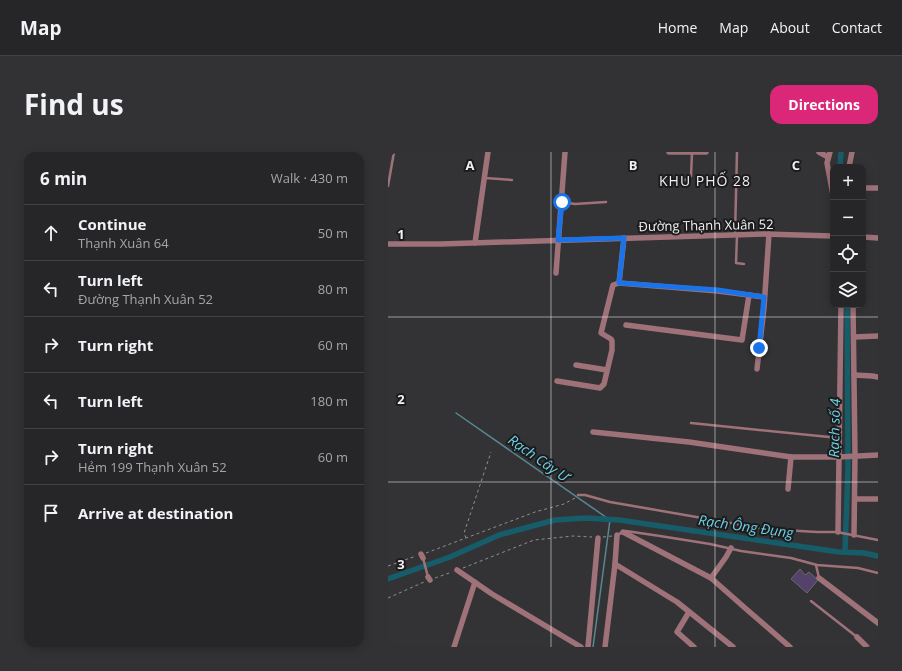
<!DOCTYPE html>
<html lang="en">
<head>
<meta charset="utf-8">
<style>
  :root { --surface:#262628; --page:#323234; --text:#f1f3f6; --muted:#a4a5a8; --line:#424345; --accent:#db2777 }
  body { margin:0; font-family:"Open Sans",sans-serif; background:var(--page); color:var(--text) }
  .controls { position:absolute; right:12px; top:12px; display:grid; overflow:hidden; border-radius:8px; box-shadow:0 2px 10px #0003 }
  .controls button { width:36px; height:36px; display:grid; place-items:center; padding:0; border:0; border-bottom:1px solid var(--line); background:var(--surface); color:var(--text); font:20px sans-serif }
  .stop { position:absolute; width:12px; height:12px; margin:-9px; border:3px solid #1a73e8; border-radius:50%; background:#fff }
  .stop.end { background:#1a73e8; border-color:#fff; box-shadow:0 1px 4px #0008 }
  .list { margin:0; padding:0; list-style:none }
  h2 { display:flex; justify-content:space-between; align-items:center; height:52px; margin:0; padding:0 16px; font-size:17px }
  h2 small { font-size:13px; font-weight:400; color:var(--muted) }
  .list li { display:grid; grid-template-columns:26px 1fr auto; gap:12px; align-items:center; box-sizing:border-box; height:56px; padding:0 16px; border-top:1px solid var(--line) }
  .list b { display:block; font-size:15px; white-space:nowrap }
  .list p { margin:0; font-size:13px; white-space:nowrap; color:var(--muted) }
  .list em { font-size:13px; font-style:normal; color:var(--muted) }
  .icon { flex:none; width:22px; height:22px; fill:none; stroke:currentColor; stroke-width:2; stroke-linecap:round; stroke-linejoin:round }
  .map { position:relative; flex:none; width:490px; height:495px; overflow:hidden; border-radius:12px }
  header { display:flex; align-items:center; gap:24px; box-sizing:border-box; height:56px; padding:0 20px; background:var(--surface); border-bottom:1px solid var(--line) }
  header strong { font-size:19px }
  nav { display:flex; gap:22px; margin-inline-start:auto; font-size:14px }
  .intro { display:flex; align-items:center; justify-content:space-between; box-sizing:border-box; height:96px; padding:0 24px }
  h1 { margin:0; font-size:28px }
  .button { padding:10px 18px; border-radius:12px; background:var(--accent); color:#fff; font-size:14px; font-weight:700 }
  main { display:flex; gap:24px; padding:0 24px }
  aside { flex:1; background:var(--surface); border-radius:12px; box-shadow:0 2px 10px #0003 }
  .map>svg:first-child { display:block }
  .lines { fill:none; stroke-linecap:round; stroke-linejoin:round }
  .stream { stroke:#588892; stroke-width:1.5 }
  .canal { stroke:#175c69; stroke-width:5.5 }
  .building { fill:#55426a; stroke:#6a696c }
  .path { stroke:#8f8f91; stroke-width:1; stroke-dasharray:3 3; stroke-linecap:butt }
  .service { stroke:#9f7279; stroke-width:2.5 }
  .minor { stroke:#9f7279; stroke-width:5.5 }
  .route { stroke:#1a73e8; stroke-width:5 }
  .grid { fill:none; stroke:#f0f0f2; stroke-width:1; stroke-opacity:0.55 }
  .labels { text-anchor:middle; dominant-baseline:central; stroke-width:4; stroke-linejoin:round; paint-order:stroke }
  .street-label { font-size:13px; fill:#f0f0f2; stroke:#1b1b1c }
  .neighbourhood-label { font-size:14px; letter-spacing:1px; fill:#f0f0f2; stroke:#1b1b1c }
  .water-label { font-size:14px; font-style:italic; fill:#6dd2e7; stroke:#1b1b1c }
  .grid-label { font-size:13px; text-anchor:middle; font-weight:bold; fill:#f0f0f2; stroke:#1b1b1c; stroke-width:4; stroke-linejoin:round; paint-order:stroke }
</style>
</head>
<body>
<header>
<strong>Map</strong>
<nav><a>Home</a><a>Map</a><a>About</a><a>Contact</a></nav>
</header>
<div class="intro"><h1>Find us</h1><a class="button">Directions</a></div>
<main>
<aside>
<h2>6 min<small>Walk · 430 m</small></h2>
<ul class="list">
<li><svg class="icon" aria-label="ahead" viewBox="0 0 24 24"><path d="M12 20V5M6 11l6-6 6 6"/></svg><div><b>Continue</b><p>Thạnh Xuân 64</p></div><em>50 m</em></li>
<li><svg class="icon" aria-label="left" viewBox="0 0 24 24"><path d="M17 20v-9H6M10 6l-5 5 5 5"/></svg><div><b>Turn left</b><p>Đường Thạnh Xuân 52</p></div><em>80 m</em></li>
<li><svg class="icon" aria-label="right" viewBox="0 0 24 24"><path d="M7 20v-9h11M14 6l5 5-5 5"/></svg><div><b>Turn right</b></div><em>60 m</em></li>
<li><svg class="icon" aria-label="left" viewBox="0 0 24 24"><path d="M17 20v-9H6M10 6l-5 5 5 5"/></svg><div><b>Turn left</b></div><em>180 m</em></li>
<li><svg class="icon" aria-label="right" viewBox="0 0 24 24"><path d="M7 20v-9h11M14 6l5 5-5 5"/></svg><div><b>Turn right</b><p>Hẻm 199 Thạnh Xuân 52</p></div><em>60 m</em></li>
<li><svg class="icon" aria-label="arrive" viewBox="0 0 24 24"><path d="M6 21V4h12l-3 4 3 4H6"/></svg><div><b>Arrive at destination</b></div></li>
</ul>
</aside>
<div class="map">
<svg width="490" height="495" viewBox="0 0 490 495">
  <rect width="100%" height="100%" fill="#333336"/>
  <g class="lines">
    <polyline class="stream" points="68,261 222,368 205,495"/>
    <g class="canal">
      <polyline points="452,15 453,0"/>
      <polyline points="457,400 460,317 459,153"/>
      <polyline points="0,427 62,405 111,383 167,368 198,366 231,368 451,400 476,401 490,404"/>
    </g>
  </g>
  <polygon class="building" points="412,417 417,423 421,420 430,428 419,441 403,427"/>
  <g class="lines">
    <g class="path">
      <polyline points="215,385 224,384"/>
      <polyline points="78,386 76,381 103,300"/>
      <polyline points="38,401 147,360 176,352 187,346"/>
      <polyline points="0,414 28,404"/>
      <polyline points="75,416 146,388 185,384 204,385"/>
      <polyline points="47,426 64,420"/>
      <polyline points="0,446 36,430"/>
    </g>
    <g class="service">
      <polyline points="97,26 124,28"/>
      <polyline points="293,28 297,28 303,24 304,1"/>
      <polyline points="0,34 6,0"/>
      <polyline points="174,50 187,52 218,50"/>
      <polyline points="347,83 349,0"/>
      <polyline points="349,84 348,111 356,112"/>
      <polyline points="303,271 451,286"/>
      <polyline points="190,343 197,343 222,350 378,377 429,380 449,380 490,388"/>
      <polyline points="229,383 238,379 272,384 322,392 353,399 403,406 429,413 470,416 490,421"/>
      <polyline points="35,406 40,425"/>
      <polyline points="428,413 431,426"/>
      <polyline points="423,449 469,485"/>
    </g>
    <g class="minor">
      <polyline points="281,0 318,0"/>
      <polyline points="431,0 440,5"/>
      <polyline points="442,0 439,11 445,43"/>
      <polyline points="461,15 464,0"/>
      <polyline points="475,36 490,36"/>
      <polyline points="475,85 490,86"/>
      <polyline points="236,86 231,131 330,139 376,145"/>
      <polyline points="87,91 100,0"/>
      <polyline points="0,92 53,92 376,82 445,84"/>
      <polyline points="168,121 177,0"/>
      <polyline points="465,153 467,303 466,383"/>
      <polyline points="238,173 354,188 361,143"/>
      <polyline points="466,185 490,184"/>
      <polyline points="188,213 219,218"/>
      <polyline points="369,217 376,156 381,82"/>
      <polyline points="466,223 484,224 490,225"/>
      <polyline points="169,229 212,236 216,232 224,198 224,189 223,187 213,181 225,133 231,131"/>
      <polyline points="205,280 301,290 403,305"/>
      <polyline points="400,337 403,305 451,305 490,303"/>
      <polyline points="467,347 490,347"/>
      <polyline points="235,380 323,426 338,405 343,396"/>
      <polyline points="450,380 453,153"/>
      <polyline points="33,402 35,406"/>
      <polyline points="227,412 289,450 345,495"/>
      <polyline points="69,418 104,442 193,495"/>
      <polyline points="40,425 42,428"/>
      <polyline points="323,426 357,456 402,495"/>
      <polyline points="431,426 490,471"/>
      <polyline points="301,460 289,480 306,495"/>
      <polyline points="469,485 479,495"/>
      <polyline points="66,495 87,430"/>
      <polyline points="200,495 210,386"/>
      <polyline points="217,495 227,412 229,383"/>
    </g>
  </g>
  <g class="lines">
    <polyline class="route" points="174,50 170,88 236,86 231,131 330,138 376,145 371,196"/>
  </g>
  <path class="grid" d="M163,0V495M327,0V495M0,165H490M0,330H490"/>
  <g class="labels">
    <g class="street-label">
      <text transform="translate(318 73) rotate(-1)">Đường Thạnh Xuân 52</text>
    </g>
    <g class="neighbourhood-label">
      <text x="317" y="28">KHU PHỐ 28</text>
    </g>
    <g class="water-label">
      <text transform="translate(446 276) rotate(-89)">Rạch số 4</text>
      <text transform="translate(151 306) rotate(35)">Rạch Cây Ư</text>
      <text transform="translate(358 374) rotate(8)">Rạch Ông Đụng</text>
    </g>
  </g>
  <g class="grid-label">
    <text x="82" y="18">A</text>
    <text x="245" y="18">B</text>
    <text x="408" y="18">C</text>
    <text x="13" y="87">1</text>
    <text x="13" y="252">2</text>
    <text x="13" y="417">3</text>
  </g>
</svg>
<div class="controls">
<button>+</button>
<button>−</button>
<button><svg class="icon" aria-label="locate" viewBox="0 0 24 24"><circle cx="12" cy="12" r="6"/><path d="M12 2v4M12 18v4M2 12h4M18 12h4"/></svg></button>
<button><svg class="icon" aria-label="layers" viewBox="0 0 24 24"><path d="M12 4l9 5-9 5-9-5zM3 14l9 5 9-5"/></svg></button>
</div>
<div class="stop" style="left:174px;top:50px"></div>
<div class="stop end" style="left:371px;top:196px"></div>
</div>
</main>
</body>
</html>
